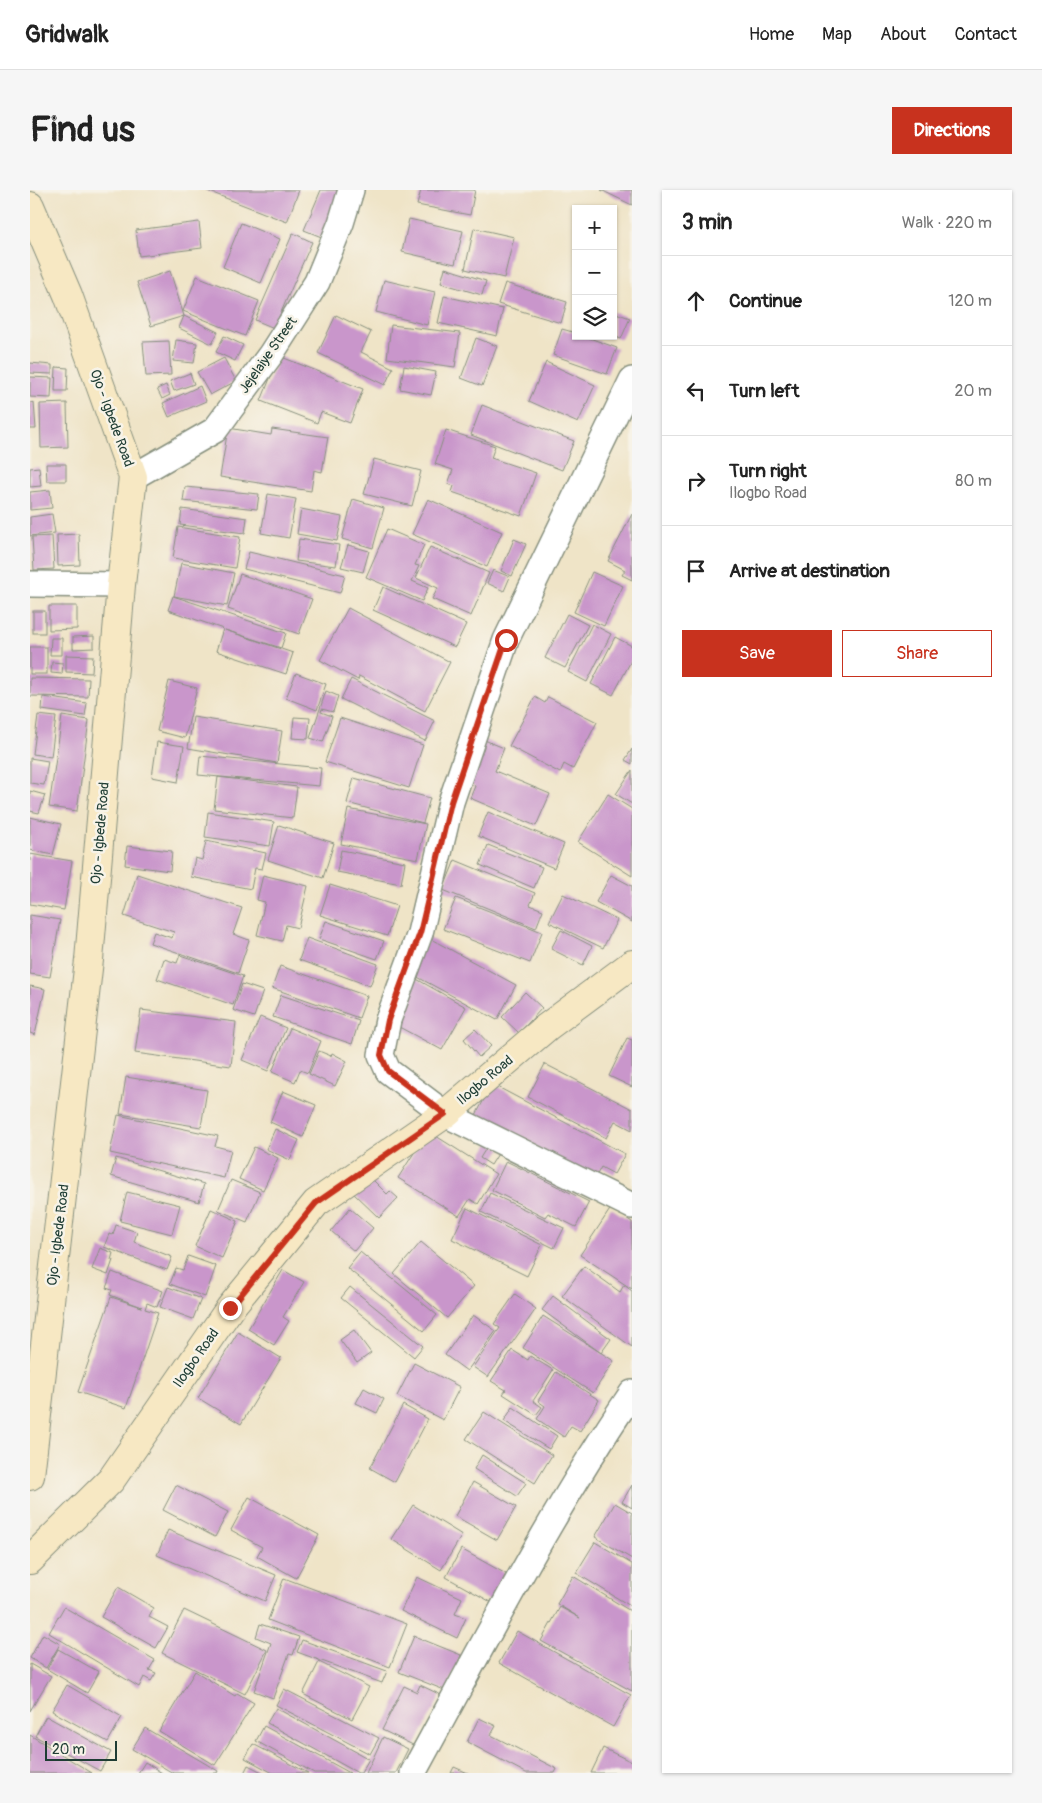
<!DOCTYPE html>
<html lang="en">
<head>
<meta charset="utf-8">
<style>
  :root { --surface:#fff; --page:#f6f6f6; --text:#222; --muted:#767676; --line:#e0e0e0; --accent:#c8321e }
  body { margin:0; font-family:Pangolin,sans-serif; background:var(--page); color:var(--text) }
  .controls { position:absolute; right:15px; top:15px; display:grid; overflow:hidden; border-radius:0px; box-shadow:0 1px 4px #0004 }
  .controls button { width:45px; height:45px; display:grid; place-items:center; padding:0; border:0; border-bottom:1px solid var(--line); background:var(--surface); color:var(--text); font:25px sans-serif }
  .scale { position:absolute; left:15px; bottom:12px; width:72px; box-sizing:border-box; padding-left:5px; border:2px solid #1f3d34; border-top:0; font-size:14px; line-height:18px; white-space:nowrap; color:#1f3d34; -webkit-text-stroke:4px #f7f3e8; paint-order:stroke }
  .stop { position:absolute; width:15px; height:15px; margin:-11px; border:4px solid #c8321e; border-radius:50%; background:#fff }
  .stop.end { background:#c8321e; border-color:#fff; box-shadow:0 1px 5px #0008 }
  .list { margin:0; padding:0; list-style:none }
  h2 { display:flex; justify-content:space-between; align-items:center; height:65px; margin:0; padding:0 20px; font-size:21px }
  h2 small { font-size:16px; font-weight:400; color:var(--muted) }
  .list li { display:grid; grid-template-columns:32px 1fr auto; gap:15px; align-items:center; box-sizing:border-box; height:90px; padding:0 20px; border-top:1px solid var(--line) }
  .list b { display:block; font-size:19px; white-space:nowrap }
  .list p { margin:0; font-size:16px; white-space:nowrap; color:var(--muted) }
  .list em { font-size:16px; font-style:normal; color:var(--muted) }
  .actions { display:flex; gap:10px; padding:15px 20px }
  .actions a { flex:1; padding:11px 0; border:1px solid var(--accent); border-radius:0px; text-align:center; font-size:18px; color:var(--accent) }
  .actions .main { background:var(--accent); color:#fff }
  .icon { flex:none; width:28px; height:28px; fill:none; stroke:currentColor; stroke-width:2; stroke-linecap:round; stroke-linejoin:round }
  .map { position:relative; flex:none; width:602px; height:1583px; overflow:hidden; border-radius:0px }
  header { display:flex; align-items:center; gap:30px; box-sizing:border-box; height:70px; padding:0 25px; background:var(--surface); border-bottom:1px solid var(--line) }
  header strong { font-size:24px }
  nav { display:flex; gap:28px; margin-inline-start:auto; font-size:18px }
  .intro { display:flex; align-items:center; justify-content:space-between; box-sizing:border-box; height:120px; padding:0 30px }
  h1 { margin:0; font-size:35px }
  .button { padding:12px 22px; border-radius:0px; background:var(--accent); color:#fff; font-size:18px; font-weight:700 }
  main { display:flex; gap:30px; padding:0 30px }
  aside { flex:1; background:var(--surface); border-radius:0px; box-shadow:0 1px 4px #0004 }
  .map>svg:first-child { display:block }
  .building { fill:#c996cb }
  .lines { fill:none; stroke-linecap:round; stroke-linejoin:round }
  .street-casing { stroke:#87907e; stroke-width:28 }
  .secondary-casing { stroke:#87907e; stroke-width:30 }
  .street { stroke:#fff; stroke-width:25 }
  .secondary { stroke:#f7e8c3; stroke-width:28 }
  .route { stroke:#c8321e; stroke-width:6 }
  .labels { text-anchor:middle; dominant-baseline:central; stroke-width:5; stroke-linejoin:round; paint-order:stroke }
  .street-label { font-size:14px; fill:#1f3d34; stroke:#f7f3e8 }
</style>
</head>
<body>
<header>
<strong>Gridwalk</strong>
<nav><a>Home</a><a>Map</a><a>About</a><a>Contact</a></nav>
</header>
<div class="intro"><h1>Find us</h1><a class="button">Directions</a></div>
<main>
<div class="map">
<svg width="602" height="1583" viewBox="0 0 602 1583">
  <rect width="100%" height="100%" fill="#f7f3e8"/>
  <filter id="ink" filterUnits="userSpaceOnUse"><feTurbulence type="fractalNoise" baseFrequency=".02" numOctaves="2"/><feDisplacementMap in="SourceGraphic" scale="10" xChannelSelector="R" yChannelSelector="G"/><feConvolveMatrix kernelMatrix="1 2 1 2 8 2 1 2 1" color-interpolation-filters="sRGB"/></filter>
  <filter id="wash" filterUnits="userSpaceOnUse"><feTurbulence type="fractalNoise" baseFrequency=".0096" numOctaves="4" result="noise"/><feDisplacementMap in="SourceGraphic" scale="20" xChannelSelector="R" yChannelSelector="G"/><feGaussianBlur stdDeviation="1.12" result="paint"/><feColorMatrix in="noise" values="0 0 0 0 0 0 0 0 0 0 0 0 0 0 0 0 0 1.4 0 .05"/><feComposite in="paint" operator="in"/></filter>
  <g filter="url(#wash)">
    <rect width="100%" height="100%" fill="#efe4c7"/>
    <g id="blocks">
      <g class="building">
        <polygon points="175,0 269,0 257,32"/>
        <polygon points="291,0 319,0 299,50 274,40"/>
        <polygon points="391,0 445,0 440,25 387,15"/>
        <polygon points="571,0 602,0 602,15"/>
        <polygon points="379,29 433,41 425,74 372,62"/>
        <polygon points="169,32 172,58 109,66 106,40"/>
        <polygon points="211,33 250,49 231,93 193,77"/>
        <polygon points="444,38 484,47 474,88 435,79"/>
        <polygon points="263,43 282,52 244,138 225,130"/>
        <polygon points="415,78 456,91 452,105 411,93"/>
        <polygon points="140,81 154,126 121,136 107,92"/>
        <polygon points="167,86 229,111 215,146 153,121"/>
        <polygon points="354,90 405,102 397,135 346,122"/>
        <polygon points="475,93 537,112 531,133 468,114"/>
        <polygon points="414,106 473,119 467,146 408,133"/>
        <polygon points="583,122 600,128 591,149 583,146"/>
        <polygon points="306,125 341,142 331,162 363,178 355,195 288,163"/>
        <polygon points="154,126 188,142 182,154 149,138"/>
        <polygon points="361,135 430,143 425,177 357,168"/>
        <polygon points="532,139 546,143 546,146 554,146 587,158 577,184 523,165"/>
        <polygon points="194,146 213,155 205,171 186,162"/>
        <polygon points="446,148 467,156 452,196 431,188"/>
        <polygon points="146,150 167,153 164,173 143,171"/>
        <polygon points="139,151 141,185 116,186 113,152"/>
        <polygon points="249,166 333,199 320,233 291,222 287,233 231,211"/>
        <polygon points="194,168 206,191 180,205 167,182"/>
        <polygon points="516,172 565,195 548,233 499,211"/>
        <polygon points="0,173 22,175 22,184 0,183"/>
        <polygon points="374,176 406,182 401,205 370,199"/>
        <polygon points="26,177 38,178 37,201 25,201"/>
        <polygon points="160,183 164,194 144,201 140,191"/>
        <polygon points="0,187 22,188 21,208 0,207"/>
        <polygon points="136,195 140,205 132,209 127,199"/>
        <polygon points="170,196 176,211 139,227 133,213"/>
        <polygon points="4,212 6,239 0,239 0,213"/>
        <polygon points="37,213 38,257 11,258 10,214"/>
        <polygon points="452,215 544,251 532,280 441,245"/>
        <polygon points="198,238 241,245 242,239 298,247 292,282 284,280 281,301 190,287"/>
        <polygon points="416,240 465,256 461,268 506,283 491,326 422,302 424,296 418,294 423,280 405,274"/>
        <polygon points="344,269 391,281 382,316 334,304"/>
        <polygon points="16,274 36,274 36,291 17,291"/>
        <polygon points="9,277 11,296 0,297 0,278"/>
        <polygon points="155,297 229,304 227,319 153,311"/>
        <polygon points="20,300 22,318 0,320 0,302"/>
        <polygon points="238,304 266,309 259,348 231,343"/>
        <polygon points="323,309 354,318 343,358 312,349"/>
        <polygon points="398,309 472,342 457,377 382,344"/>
        <polygon points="152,319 217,328 215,343 150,335"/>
        <polygon points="271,319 312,327 307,351 267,344"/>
        <polygon points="22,324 25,343 0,346 0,327"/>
        <polygon points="602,324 602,390 592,385 595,380 578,371"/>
        <polygon points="148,337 210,347 205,378 143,368"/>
        <polygon points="357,339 394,355 385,375 389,376 382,391 398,398 392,411 336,387"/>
        <polygon points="49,344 50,375 28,376 27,345"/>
        <polygon points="22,346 24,379 4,380 2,347"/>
        <polygon points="269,349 309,355 306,376 266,371"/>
        <polygon points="484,349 496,354 482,386 471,381"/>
        <polygon points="318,355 339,361 333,382 311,377"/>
        <polygon points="400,357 459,383 441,426 402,409 408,398 386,388"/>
        <polygon points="219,362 315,385 310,403 214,379"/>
        <polygon points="151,373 204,383 197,416 144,406"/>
        <polygon points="463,380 480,387 474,401 457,393"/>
        <polygon points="562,382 593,396 574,436 544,422"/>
        <polygon points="210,384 282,409 269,444 198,419"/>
        <polygon points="353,397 436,434 425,457 343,420"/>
        <polygon points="143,406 256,443 251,458 195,440 263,463 256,484 186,461 193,439 138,420"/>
        <polygon points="19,416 47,416 47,439 19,440"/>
        <polygon points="318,418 420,472 395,521 329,486 328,490 290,470"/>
        <rect x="3" y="421" width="12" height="22"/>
        <polygon points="537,424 558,435 535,478 515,468"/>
        <polygon points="562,434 581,444 557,492 538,482"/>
        <polygon points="64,446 64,458 43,459 43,447"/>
        <polygon points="585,447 602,456 602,469 583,505 561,494"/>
        <polygon points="21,448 32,448 32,465 20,465"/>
        <rect x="0" y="457" width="17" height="27"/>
        <polygon points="36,465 63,466 62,483 36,482"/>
        <polygon points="22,472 33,473 32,484 21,483"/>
        <polygon points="266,483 296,494 287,520 256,508"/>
        <polygon points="0,488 59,489 58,507 0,506"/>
        <polygon points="321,489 405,531 395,551 311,509"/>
        <polygon points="139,491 167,498 155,548 127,541"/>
        <polygon points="296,501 308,506 303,522 292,519 291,522 302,526 293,552 280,548"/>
        <polygon points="13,507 57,513 55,526 12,520"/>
        <polygon points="505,507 515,513 518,507 567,532 543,579 534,574 530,583 479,556"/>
        <polygon points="8,525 26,527 21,567 3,564"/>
        <polygon points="32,526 59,530 47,621 19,617"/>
        <polygon points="163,527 252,541 247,573 158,558"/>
        <polygon points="264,527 280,528 278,549 262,548"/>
        <polygon points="310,528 393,555 379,598 295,572"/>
        <polygon points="447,547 474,558 465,581 520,604 506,636 440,608 445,596 440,594"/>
        <polygon points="127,552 154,556 148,592 122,587"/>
        <polygon points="602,559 602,574 595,570"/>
        <polygon points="170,566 291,578 289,596 168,585"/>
        <polygon points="0,568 18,571 14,595 0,593"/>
        <polygon points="602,580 602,614 586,604"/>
        <polygon points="188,587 267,597 263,628 184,619"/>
        <polygon points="324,588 400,608 393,633 317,613"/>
        <polygon points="0,601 15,605 9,623 0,621"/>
        <polygon points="578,604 602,619 602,686 548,652"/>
        <polygon points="318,619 396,634 388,669 311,654"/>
        <polygon points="178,622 244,632 240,656 175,647"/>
        <polygon points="458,622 534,654 524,678 448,646"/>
        <polygon points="0,627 31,634 23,665 0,660"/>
        <polygon points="249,635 304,653 293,688 238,670"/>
        <polygon points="176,651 236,663 232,679 225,678 221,699 161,687 165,668 172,670"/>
        <polygon points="458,655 512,677 504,698 450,675"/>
        <polygon points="97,656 142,661 140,681 95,675"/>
        <polygon points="311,660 375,672 371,694 307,682"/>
        <polygon points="0,664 42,671 34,720 0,714"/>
        <polygon points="425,670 505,703 500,715 513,720 506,738 413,700"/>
        <polygon points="107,684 212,718 203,744 219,750 208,783 120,753 124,742 142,748 144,742 94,726"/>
        <polygon points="233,685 278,696 268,738 256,735 252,751 227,745 235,712 227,710"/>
        <polygon points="581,685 602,696 602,732 566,712"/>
        <polygon points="300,695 367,716 357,746 290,725"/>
        <polygon points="533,704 587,730 573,758 519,732"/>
        <polygon points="426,708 512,742 500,773 413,739"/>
        <polygon points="0,725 30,730 20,787 0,784"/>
        <polygon points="296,731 354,751 347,769 289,749"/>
        <polygon points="531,740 562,756 553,775 521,759"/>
        <polygon points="277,748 348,774 340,796 269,770"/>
        <polygon points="399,748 486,795 467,830 380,783"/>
        <polygon points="150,765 213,786 203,815 127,789 134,769 147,773"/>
        <polygon points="250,776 337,806 329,828 242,798"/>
        <polygon points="383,787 436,817 412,860 358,831"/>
        <polygon points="212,794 233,801 224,827 203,820"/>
        <polygon points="0,796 15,799 5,845 0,843"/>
        <polygon points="495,802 512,818 489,843 472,827"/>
        <polygon points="251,805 329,831 322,854 243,827"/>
        <polygon points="111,820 206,832 201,876 105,863"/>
        <polygon points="230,827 256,838 238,881 212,870"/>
        <polygon points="260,838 291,851 278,883 270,880 265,892 242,882"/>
        <polygon points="445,839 461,856 449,867 434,849"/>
        <polygon points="597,848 602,850 602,897 579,886"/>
        <polygon points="289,861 301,866 302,863 317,871 305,896 279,884"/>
        <polygon points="515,874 602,919 602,940 585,931 576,948 498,907"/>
        <polygon points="96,887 177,900 171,937 90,924"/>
        <polygon points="462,894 595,964 584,984 571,977 564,990 445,927"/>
        <polygon points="253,901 286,915 273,947 240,932"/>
        <polygon points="88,925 188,946 185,956 201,960 194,988 80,963"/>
        <polygon points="245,939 269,950 260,970 236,959"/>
        <polygon points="398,941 466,984 448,1014 440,1009 429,1026 368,988"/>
        <polygon points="460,952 471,959 461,975 450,968"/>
        <polygon points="224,957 248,968 233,1000 209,989"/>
        <polygon points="86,968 174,994 169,1012 81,986"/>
        <polygon points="476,971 559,1012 546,1037 518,1023 515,1027 462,1000"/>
        <polygon points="337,984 357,1004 360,1001 368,1008 349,1028 321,1001"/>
        <polygon points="201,990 230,1002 217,1032 188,1020"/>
        <polygon points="97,1002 150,1015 142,1044 90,1031"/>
        <polygon points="460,1003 534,1038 524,1058 451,1022"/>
        <polygon points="320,1018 343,1038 324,1061 301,1041"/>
        <polygon points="437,1018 512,1055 497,1086 422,1049"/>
        <polygon points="581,1018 602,1032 602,1099 550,1065"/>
        <polygon points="181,1019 208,1031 192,1068 165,1056"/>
        <polygon points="86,1035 107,1042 104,1052 142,1067 137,1080 74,1057 79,1044 83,1045"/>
        <polygon points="391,1052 444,1096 417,1128 364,1084"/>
        <polygon points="70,1058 83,1063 81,1070 83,1070 78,1085 62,1079"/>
        <polygon points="330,1062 407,1125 394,1141 317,1078"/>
        <polygon points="158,1066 186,1076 175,1107 140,1094 146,1078 153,1080"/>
        <polygon points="554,1076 590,1102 594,1095 602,1101 602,1157 532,1106"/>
        <polygon points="253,1080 274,1092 253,1127 259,1131 244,1155 218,1139"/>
        <polygon points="82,1082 133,1101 127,1117 117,1113 115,1119 128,1123 96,1218 48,1202 81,1107 112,1117 80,1105 82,1100 76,1098"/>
        <polygon points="138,1097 171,1109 163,1129 130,1117"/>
        <polygon points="320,1097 393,1156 384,1167 311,1108"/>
        <polygon points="485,1104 506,1119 458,1187 443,1177 470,1138 464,1134"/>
        <polygon points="523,1106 581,1149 571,1163 512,1120"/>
        <polygon points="443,1125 466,1141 437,1181 415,1165"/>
        <polygon points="513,1126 584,1171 563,1203 493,1158"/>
        <polygon points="324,1140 341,1163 327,1173 310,1150"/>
        <polygon points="208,1142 251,1168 211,1234 168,1208"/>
        <polygon points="482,1160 498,1170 500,1166 523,1180 503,1211 512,1217 506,1225 473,1204 476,1200 461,1191"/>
        <polygon points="384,1173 430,1197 413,1230 367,1206"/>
        <polygon points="526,1182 569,1210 550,1241 541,1236 534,1247 507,1229 515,1216 508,1211"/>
        <polygon points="334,1198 354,1209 347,1223 326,1213"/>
        <polygon points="373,1215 398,1229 365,1292 340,1278"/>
        <polygon points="483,1217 527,1246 519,1259 474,1231"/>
        <polygon points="454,1222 522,1265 505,1293 436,1249"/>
        <polygon points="452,1265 496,1293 487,1306 444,1279"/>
        <polygon points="443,1292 486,1317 467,1350 425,1326"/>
        <polygon points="146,1295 198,1322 185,1347 133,1320"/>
        <polygon points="602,1295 602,1318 592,1312"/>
        <polygon points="219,1307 289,1345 266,1388 227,1366 232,1357 201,1340"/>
        <polygon points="585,1313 602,1323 602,1369 565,1347"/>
        <polygon points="383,1315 432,1345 411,1380 361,1349"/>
        <polygon points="138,1340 246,1385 235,1411 127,1365"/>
        <polygon points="565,1352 602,1374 602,1417 546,1383"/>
        <polygon points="431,1359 476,1384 461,1412 416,1387"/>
        <polygon points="543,1386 602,1422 602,1501 511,1451 530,1417 550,1428 527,1414"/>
        <polygon points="387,1387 432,1408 425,1424 436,1428 427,1448 371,1421"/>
        <polygon points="254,1388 377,1434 360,1477 238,1430"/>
        <polygon points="88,1397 124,1418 119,1427 138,1437 126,1458 71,1427"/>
        <polygon points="34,1417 125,1470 119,1480 126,1483 121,1491 114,1487 109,1497 19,1443"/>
        <polygon points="154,1420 237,1460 215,1504 132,1463"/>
        <polygon points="230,1434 269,1447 263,1465 259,1464 243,1508 224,1501 241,1453 226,1447"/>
        <polygon points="487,1441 601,1505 583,1537 469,1473"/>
        <polygon points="13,1444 30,1454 16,1478 0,1468"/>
        <polygon points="384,1446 431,1465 417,1501 369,1482"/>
        <polygon points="272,1450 357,1481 352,1493 267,1462"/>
        <polygon points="28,1459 69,1482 57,1503 17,1479"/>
        <polygon points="289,1472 339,1497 322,1529 273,1504"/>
        <polygon points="0,1474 21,1486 0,1521"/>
        <polygon points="165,1481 205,1506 207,1503 224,1513 185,1575 129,1541"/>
        <polygon points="37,1495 92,1527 78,1552 22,1521"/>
        <polygon points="390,1495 411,1505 385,1556 352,1540 374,1496 387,1502"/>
        <polygon points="254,1499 349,1548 340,1564 246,1515"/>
        <polygon points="246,1518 339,1569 331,1583 328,1583 237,1533"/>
        <polygon points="16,1526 81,1562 70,1581 5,1546"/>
        <polygon points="449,1528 466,1536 461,1545 527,1579 525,1583 496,1583 437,1552"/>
        <polygon points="234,1536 320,1583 284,1583 226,1551"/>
        <polygon points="115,1538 188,1581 187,1583 143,1583 102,1559"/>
        <polygon points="0,1545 62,1583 0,1583"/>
        <polygon points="353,1547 378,1559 366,1583 336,1583"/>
        <polygon points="223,1554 278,1583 243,1583 215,1568"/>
        <polygon points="573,1558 602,1572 602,1583 561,1583"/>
        <polygon points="115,1572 132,1583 108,1583"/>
        <polygon points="218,1575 234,1583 214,1583"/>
        <polygon points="424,1577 438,1583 421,1583"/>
      </g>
    </g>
  </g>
  <g filter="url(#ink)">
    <use href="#blocks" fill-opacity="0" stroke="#87907e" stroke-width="1"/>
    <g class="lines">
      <g class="street-casing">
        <g id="street">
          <polyline points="602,190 476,450 421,612 390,743 358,830 351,865 358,881 415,924 602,1016"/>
          <polyline points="103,287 185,240 241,164 287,92 311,33 321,0"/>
          <polyline points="0,394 91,395"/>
          <path d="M383,1583C453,1455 520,1324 602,1203"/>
        </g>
      </g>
      <g class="secondary-casing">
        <g id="secondary">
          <polyline points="0,16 38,105 103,287 91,395 59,770 0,1286"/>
          <polyline points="0,1370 81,1290 200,1118 286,1013 415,924 517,837 602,774"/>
        </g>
      </g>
      <use href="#street" class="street"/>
      <use href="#secondary" class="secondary"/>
    </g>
  </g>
  <g class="lines" filter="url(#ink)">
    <polyline class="route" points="200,1118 286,1013 415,924 358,881 351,865 358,830 390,743 421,612 476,450"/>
  </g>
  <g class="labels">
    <g class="street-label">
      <text transform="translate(238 165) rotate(-55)">Jejelaiye Street</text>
      <text transform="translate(82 228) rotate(70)">Ojo - Igbede Road</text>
      <text transform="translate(70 643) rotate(-85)">Ojo - Igbede Road</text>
      <text transform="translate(455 890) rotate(-40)">Ilogbo Road</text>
      <text transform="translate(28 1045) rotate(-83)">Ojo - Igbede Road</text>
      <text transform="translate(166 1168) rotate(-55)">Ilogbo Road</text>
    </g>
  </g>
</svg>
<div class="controls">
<button>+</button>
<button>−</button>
<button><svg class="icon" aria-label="layers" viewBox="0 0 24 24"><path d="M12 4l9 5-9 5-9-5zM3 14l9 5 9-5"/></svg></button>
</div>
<div class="scale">20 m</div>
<div class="stop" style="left:476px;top:450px"></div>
<div class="stop end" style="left:200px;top:1118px"></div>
</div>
<aside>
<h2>3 min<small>Walk · 220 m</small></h2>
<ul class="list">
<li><svg class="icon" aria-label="ahead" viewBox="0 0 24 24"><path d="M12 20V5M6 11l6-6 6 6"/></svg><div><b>Continue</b></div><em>120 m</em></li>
<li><svg class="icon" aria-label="left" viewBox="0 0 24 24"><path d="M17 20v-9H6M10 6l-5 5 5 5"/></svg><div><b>Turn left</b></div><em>20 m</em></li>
<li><svg class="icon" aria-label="right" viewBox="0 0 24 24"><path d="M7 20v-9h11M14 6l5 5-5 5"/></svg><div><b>Turn right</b><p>Ilogbo Road</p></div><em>80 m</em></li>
<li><svg class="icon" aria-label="arrive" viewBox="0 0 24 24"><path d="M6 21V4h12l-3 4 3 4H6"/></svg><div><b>Arrive at destination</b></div></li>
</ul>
<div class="actions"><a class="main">Save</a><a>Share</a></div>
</aside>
</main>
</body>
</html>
